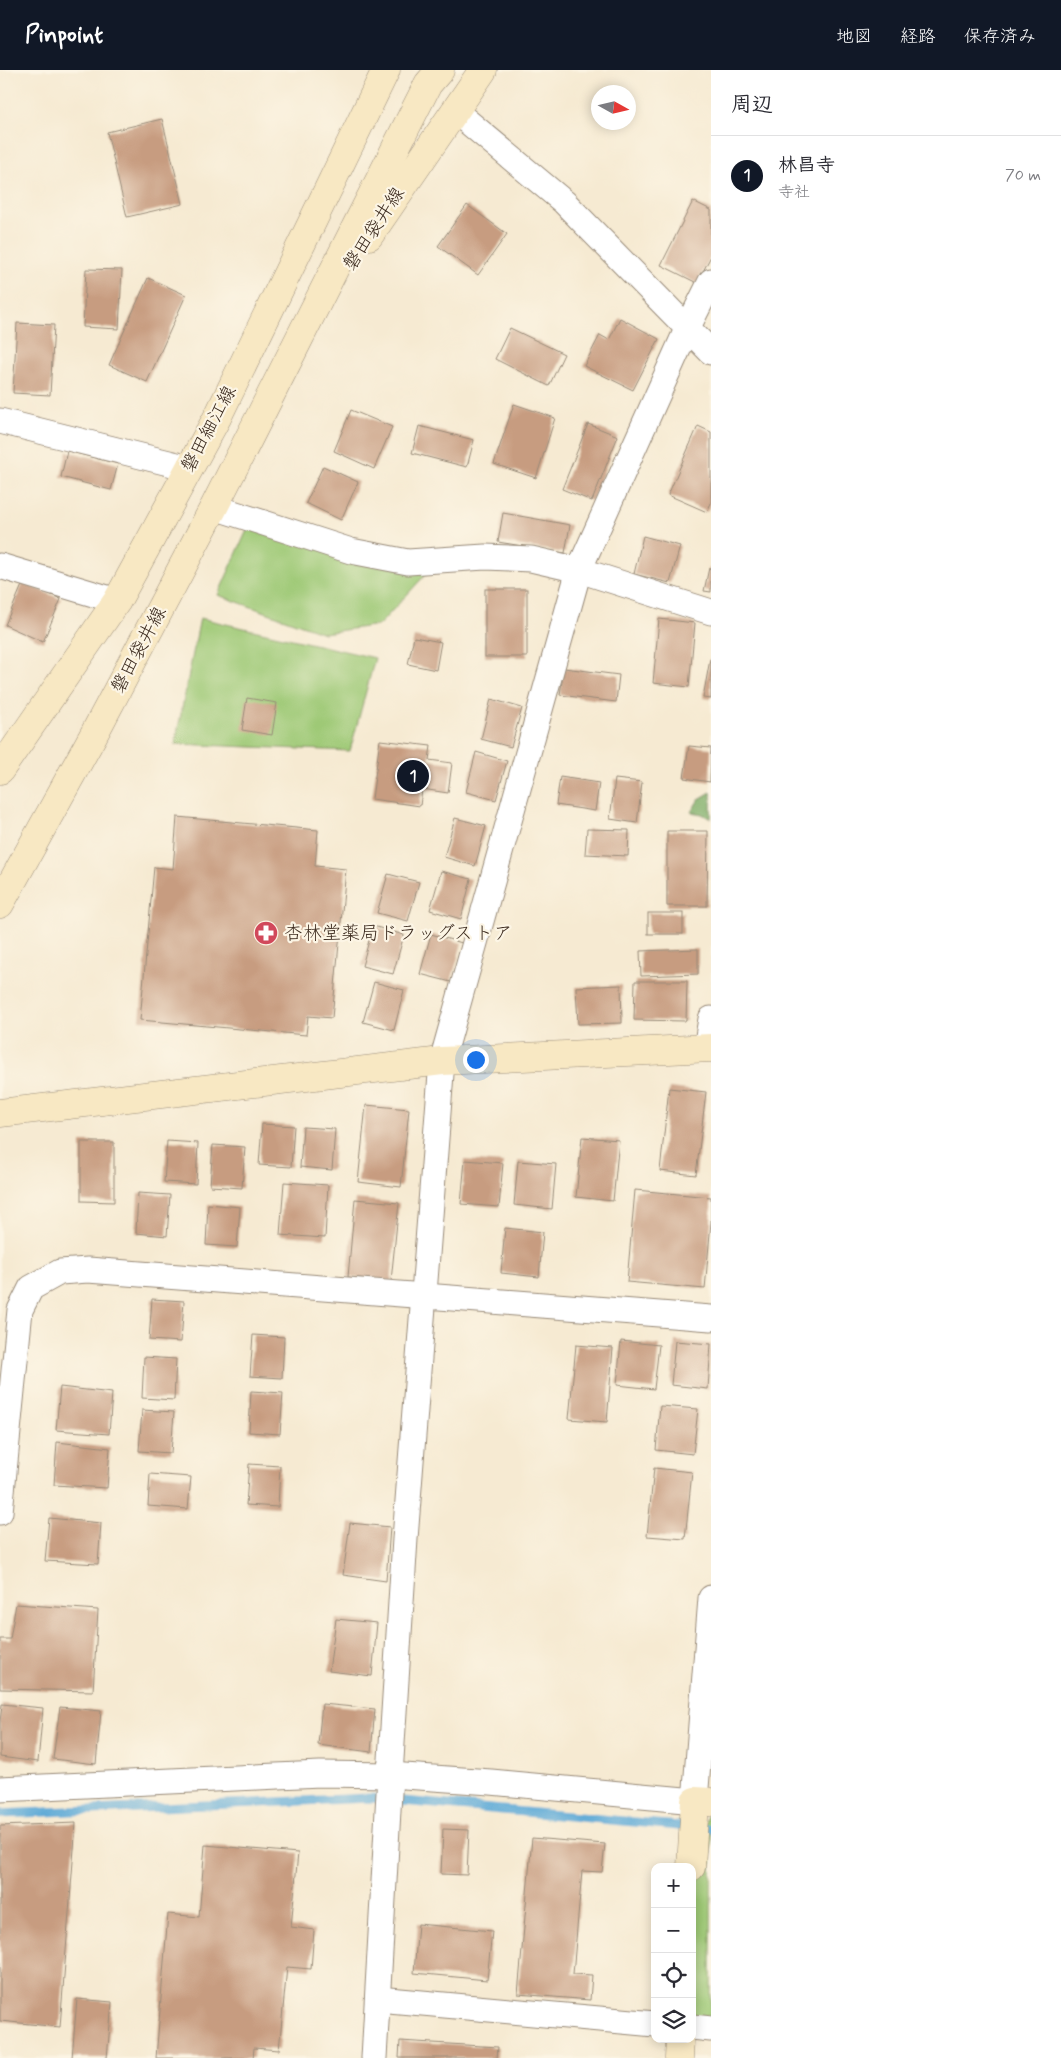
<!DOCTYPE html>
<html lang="ja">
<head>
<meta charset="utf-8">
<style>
  :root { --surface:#fff; --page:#f2f2f3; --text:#2b2b33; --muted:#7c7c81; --line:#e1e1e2; --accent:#111827 }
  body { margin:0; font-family:Mynerve,"Klee One",sans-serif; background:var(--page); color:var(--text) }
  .controls { position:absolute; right:15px; bottom:15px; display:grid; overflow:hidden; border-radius:10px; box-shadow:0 2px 12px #0003 }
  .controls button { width:45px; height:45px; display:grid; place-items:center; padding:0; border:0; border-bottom:1px solid var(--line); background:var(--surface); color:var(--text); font:25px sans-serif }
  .compass { position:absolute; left:591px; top:15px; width:45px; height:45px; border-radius:50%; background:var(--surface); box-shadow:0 2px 12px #0003; rotate:98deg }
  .you { position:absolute; left:475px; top:989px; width:18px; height:18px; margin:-12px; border:4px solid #fff; border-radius:50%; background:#1a73e8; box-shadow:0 0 0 8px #1a73e833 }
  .badge { display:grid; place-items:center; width:32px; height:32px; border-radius:50%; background:var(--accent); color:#fff; font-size:16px; font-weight:700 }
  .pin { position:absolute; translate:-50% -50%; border:2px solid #fff; box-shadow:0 1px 5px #0006 }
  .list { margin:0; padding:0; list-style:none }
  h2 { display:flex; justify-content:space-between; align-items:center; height:65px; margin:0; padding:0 20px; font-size:21px }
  h2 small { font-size:16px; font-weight:400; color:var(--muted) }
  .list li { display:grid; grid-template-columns:32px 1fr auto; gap:15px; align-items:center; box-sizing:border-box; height:80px; padding:0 20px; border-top:1px solid var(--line) }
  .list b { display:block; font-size:19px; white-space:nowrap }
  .list p { margin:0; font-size:16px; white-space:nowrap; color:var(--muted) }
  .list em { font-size:16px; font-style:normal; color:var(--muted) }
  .icon { flex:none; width:28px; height:28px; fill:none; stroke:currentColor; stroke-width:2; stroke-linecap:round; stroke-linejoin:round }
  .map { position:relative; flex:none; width:711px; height:1988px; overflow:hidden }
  header { display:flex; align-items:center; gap:30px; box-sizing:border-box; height:70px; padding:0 25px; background:var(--accent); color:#fff }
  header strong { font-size:24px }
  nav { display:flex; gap:28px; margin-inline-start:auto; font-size:18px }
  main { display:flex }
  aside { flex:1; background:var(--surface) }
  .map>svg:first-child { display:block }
  .green { fill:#9ec976; stroke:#6c7a4a }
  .forest { fill:#7ead67; stroke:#5c6c42 }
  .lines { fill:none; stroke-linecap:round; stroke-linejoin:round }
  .stream { stroke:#5eaad7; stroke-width:9 }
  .building { fill:#c79c80 }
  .street-casing { stroke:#988a78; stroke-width:27 }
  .secondary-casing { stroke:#988a78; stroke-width:29 }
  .street { stroke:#fff; stroke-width:25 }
  .secondary { stroke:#f8e8c3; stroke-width:28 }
  .labels { text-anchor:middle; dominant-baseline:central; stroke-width:4.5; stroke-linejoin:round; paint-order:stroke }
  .street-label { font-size:19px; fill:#3b2a1e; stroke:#fcf5e5 }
  .poi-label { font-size:19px; fill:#3b2a1e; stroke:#fcf5e5; text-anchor:start }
</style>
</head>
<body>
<header>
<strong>Pinpoint</strong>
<nav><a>地図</a><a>経路</a><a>保存済み</a></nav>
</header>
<main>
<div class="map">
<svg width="711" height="1988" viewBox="0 0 711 1988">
  <rect width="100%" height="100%" fill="#fcf5e5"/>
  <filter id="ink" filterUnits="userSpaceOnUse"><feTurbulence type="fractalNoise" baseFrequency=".02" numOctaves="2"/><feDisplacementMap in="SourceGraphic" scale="10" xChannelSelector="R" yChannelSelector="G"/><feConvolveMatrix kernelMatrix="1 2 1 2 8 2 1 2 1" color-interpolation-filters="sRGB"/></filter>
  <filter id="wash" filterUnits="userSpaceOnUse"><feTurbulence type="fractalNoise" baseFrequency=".0096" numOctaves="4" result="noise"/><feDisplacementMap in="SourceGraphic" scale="20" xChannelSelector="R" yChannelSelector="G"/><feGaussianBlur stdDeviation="1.12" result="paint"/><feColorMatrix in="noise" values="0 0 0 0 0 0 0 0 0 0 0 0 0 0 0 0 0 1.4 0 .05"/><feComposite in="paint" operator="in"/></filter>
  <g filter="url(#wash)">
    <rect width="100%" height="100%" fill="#f6ead2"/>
    <g class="green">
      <polygon points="252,449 428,502 379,555 324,563 218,525"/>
      <polygon points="200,548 375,588 350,681 175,674"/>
      <polygon points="711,1732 711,1959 692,1957 692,1797"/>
    </g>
    <polygon class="forest" points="711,722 711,749 702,744 691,742 699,729"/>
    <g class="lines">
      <polyline class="stream" points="0,1744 370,1728 711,1759"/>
    </g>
    <g id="blocks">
      <g class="building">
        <polygon points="162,49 183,134 127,147 107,62"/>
        <polygon points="693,131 711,140 711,186 697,213 661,195"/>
        <polygon points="467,135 507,164 478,205 438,176"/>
        <polygon points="86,199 122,200 119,259 83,257"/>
        <polygon points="148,208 186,225 147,312 109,295"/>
        <polygon points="620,248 659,269 633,320 584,296 600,265 609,270"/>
        <polygon points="17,253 54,255 50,325 13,323"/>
        <polygon points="510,258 564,284 549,316 495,289"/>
        <polygon points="514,334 555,348 536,408 494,394"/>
        <polygon points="351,340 392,357 374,399 334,381"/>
        <polygon points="588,354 618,366 592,431 562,419"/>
        <polygon points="419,356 474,370 467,397 412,383"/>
        <polygon points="698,356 711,362 711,433 707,442 668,425"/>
        <polygon points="67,381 118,394 111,420 61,407"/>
        <polygon points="323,396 358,412 341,450 306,433"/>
        <polygon points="503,443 570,455 565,483 498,472"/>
        <polygon points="643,466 680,476 670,513 634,504"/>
        <polygon points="709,498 711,499 711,522 704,521"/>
        <polygon points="23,513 61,529 43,572 5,555"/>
        <rect x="485" y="519" width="42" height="68"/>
        <polygon points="659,549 695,553 689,617 653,613"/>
        <polygon points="414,567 441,572 436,600 408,594"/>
        <polygon points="710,589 711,589 711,629 703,628"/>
        <polygon points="564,598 619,605 616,632 560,625"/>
        <polygon points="247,628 277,633 272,665 242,660"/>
        <polygon points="491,629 522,638 511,677 481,669"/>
        <polygon points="380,670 431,676 429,690 452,693 448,723 422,719 420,736 372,729"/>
        <polygon points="689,676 711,678 710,712 684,708"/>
        <polygon points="476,682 507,691 496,730 466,722"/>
        <polygon points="560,707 599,713 595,741 556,735"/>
        <polygon points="615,709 642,712 637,753 610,749"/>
        <polygon points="177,747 318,760 315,796 346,799 332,948 308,946 306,965 140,950 154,797 173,799"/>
        <polygon points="455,748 486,756 475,796 444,787"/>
        <polygon points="587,759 629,760 628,786 585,784"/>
        <polygon points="667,761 708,761 707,836 667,836"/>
        <polygon points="441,801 471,809 461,849 430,840"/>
        <polygon points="388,804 419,812 408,851 377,843"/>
        <rect x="648" y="843" width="35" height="21"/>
        <polygon points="373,856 404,865 393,904 362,896"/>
        <polygon points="431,864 462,873 451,912 420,904"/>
        <polygon points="698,879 698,904 641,906 640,881"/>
        <polygon points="635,911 687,911 686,951 634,950"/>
        <polygon points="374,912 404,920 394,960 363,952"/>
        <polygon points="621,915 622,953 578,954 576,917"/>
        <polygon points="669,1018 706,1022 696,1105 660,1101"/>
        <polygon points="366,1035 409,1039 401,1117 358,1112"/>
        <polygon points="262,1054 294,1056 291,1097 259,1095"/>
        <polygon points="303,1057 335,1059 332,1100 300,1097"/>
        <polygon points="582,1067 619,1070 613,1131 576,1127"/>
        <polygon points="167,1071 198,1073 196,1114 164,1112"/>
        <polygon points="81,1072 114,1072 114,1132 81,1131"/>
        <polygon points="213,1075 245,1077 242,1118 210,1116"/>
        <polygon points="465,1090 503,1093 499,1137 461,1134"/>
        <polygon points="518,1091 556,1094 552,1139 514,1135"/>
        <polygon points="284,1112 328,1115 325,1168 280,1165"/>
        <polygon points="635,1120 711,1127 711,1152 705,1219 627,1212"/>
        <polygon points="138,1123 170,1125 167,1166 136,1163"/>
        <polygon points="355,1129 399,1133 391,1211 348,1207"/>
        <polygon points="208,1134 240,1137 237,1177 206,1175"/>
        <polygon points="505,1158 543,1162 539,1207 501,1203"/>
        <polygon points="152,1229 184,1231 181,1272 149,1270"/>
        <polygon points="253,1265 284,1267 282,1308 250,1306"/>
        <polygon points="621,1271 659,1275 654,1319 617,1315"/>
        <polygon points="675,1271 711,1274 708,1319 671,1315"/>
        <polygon points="576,1275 613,1278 607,1352 569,1349"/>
        <polygon points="144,1287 176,1289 174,1330 142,1328"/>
        <polygon points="60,1317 112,1323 109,1364 56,1360"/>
        <polygon points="251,1321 283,1323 280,1364 249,1362"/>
        <polygon points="660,1336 698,1339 693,1384 656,1380"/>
        <polygon points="142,1340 174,1342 171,1383 139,1381"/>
        <polygon points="57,1372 110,1378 107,1418 54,1415"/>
        <polygon points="249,1394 280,1396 278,1437 246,1435"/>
        <polygon points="654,1398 692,1402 685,1469 647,1466"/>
        <polygon points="150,1404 191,1407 188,1439 148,1436"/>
        <polygon points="49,1448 101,1453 98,1494 45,1491"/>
        <polygon points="350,1453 390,1457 386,1511 343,1505"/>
        <polygon points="16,1534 98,1540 93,1621 0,1619 0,1569 10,1569"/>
        <polygon points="336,1549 377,1553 372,1606 329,1601"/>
        <polygon points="2,1634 43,1638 38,1692 0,1687 0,1652"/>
        <polygon points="322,1634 375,1639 371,1682 318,1675"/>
        <polygon points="60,1637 101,1641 96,1694 53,1689"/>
        <polygon points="76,1753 60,1957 0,1951 0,1756"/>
        <polygon points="443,1759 469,1760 467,1805 441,1804"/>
        <polygon points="532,1768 605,1774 602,1802 582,1801 573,1904 592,1905 590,1930 518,1924"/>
        <polygon points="205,1775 298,1783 291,1857 314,1860 311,1899 287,1897 279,1980 254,1978 253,1988 156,1988 168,1844 199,1847"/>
        <polygon points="418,1854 492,1861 487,1910 414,1903"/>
        <polygon points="77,1929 112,1932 107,1988 72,1988"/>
        <polygon points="400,1971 498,1977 497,1988 399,1988"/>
      </g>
    </g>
  </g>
  <g filter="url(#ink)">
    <use href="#blocks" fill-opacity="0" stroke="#988a78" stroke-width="1"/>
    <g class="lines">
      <g class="street-casing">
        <g id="street">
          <polyline points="455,41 564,132 711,282"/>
          <polyline points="0,351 189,398"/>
          <polyline points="214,437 351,481 408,492 485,487 531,489 579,500 711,542"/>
          <polyline points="0,496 117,531"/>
          <polyline points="706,978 711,949"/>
          <polyline points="0,1442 20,1240 31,1218 60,1202 88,1200 711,1248"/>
          <polyline points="0,1719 320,1704 390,1705 491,1712 695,1731 711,1528"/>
          <polyline points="378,1929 655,1954"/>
          <polyline points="692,1957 711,1959"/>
          <polyline points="374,1988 390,1705 405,1469 442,991 579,500 688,257 711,211"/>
        </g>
      </g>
      <g class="secondary-casing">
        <g id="secondary">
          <polyline points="369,166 483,0"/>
          <polyline points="0,700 117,531 218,346 386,0"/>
          <polyline points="0,834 94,664 214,437 428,14 440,0"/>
          <polyline points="0,1043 442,991 711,978"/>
          <polyline points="691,1797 695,1731 711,1732"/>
          <polyline points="679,1988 680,1969"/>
        </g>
      </g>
      <use href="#street" class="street"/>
      <use href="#secondary" class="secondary"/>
    </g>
  </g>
  <defs>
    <g id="pharmacy-disc" transform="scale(1.25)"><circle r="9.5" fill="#d1495b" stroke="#fcf5e5"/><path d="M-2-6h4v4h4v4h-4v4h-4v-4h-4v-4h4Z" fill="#fff"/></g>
  </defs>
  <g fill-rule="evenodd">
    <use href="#pharmacy-disc" x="266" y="863"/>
  </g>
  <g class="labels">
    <g class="street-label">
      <text transform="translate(374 159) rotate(-57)">磐田袋井線</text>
      <text transform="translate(209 359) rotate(-62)">磐田細江線</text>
      <text transform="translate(139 580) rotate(-62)">磐田袋井線</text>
    </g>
    <g class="poi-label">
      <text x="284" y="863">杏林堂薬局ドラッグストア</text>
    </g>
  </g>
</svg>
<div class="controls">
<button>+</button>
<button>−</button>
<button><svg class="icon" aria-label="locate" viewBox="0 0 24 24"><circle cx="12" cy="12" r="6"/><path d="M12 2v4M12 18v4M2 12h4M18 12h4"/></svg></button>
<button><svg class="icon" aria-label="layers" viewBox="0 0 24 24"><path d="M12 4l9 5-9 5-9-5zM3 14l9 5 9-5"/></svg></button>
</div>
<svg class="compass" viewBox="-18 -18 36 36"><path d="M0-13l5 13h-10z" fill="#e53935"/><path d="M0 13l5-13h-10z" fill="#7c7c81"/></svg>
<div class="you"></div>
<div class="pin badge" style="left:413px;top:706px">1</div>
</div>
<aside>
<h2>周辺<small></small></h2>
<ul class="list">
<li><span class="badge">1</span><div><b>林昌寺</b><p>寺社</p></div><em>70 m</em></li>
</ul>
</aside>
</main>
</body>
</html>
